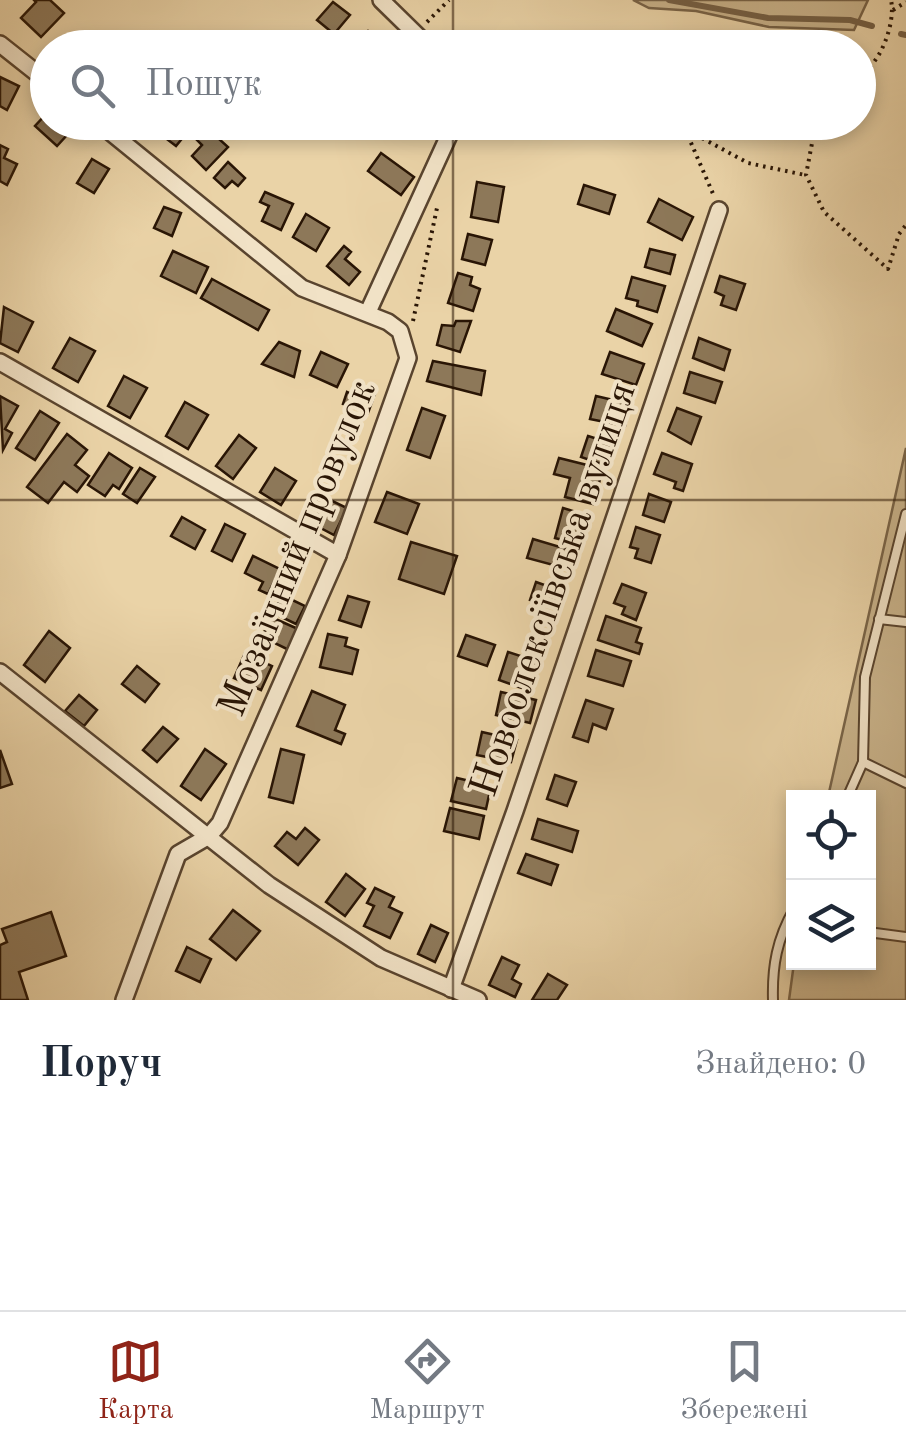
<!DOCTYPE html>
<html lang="uk">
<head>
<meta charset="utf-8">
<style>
  :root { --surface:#fff; --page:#f2f2f3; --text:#1f2937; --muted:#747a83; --line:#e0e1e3; --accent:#8f2418 }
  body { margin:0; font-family:"Old Standard TT",serif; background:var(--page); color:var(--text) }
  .controls { position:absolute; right:30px; bottom:30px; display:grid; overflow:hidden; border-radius:0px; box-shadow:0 5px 15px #0003 }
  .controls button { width:90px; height:90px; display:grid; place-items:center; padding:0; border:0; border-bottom:2px solid var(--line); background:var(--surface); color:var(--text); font:50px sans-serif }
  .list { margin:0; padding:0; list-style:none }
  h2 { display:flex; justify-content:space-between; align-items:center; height:130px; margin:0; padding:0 40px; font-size:42px }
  h2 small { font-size:32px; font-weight:400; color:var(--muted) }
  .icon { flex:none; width:55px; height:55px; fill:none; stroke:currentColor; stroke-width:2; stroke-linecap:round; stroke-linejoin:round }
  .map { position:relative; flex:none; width:906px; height:1000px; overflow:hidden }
  .search { position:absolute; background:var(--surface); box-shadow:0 5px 15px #0003; left:30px; right:30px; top:30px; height:110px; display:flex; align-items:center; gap:25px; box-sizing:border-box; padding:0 35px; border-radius:55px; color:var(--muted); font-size:38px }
  .sheet { height:310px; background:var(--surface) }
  nav { display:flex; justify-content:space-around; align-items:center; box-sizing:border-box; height:140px; border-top:2px solid var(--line); background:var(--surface); font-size:28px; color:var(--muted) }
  nav a { display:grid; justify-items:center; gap:5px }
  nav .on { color:var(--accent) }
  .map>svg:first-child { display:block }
  .green { fill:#c9b38b; stroke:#796448; stroke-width:2.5 }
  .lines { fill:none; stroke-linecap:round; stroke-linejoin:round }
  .stream { stroke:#756045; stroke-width:6 }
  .building { fill:#8d7859; stroke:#291505; stroke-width:2.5 }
  .service-casing { stroke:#59442e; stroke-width:12 }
  .minor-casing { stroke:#59442e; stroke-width:20 }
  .path { stroke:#291505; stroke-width:4; stroke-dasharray:2.5 5; stroke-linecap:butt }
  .service { stroke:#f1e2c6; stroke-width:8 }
  .minor { stroke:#f1e2c6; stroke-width:15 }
  .grid { fill:none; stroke:#291505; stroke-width:2.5; stroke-opacity:0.55 }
  .labels { text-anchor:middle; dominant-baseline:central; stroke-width:8; stroke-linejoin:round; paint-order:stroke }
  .street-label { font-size:40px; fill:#291505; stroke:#f1e2c6 }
</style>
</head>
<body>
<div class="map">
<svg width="906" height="1000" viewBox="0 0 906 1000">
  <rect width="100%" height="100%" fill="#ead3a7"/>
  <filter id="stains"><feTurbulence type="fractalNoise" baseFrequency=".002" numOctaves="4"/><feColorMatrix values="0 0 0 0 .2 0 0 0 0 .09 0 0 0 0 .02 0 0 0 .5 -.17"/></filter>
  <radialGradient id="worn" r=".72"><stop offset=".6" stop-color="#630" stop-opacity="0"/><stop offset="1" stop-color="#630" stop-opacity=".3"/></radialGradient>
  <g class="green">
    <polygon points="633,0 868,0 854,30 769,27 696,11 649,8"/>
    <polygon points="906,448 906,1000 789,1000 794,963 868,962 868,798 828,797"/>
  </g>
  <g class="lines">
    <g class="stream">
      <polyline points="669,0 768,18 850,20 872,26"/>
      <polyline points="901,34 906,35"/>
    </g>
  </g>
  <g class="building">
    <polygon points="34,0 50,0 64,13 41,37 21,18 36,2"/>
    <polygon points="333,2 350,15 334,34 317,20"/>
    <polygon points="368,31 384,46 353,48"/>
    <polygon points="0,77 19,86 7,110 0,106"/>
    <polygon points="47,113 48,122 77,124 57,146 35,126"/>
    <polygon points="161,122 190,122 193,125 176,146 155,130"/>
    <polygon points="208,129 228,147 206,170 192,156 202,145 197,140"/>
    <polygon points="0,145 8,149 4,158 17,164 7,185 0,181"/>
    <polygon points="381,153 414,177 401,195 368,171"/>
    <polygon points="92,159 109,169 94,193 77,183"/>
    <polygon points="228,162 245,178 238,186 232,181 225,188 214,178"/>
    <polygon points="477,182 504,187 498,222 471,217"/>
    <polygon points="584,185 615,195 609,214 578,204"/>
    <polygon points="265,192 293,204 281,230 262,221 269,206 260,202"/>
    <polygon points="659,199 693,217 682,240 648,222"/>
    <polygon points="164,207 181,213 172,236 154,228"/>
    <polygon points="306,214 329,228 316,251 293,237"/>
    <polygon points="468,234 492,240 485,265 462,259"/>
    <polygon points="344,246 351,252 345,259 360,272 349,285 327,266"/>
    <polygon points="650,249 675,255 670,274 645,267"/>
    <polygon points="173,251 208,267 196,293 161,276"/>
    <polygon points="458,273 472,277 470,285 480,289 473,311 448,303"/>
    <polygon points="720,276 745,284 736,310 721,305 724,296 715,292"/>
    <polygon points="632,277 665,286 657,312 637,306 638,301 626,298"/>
    <polygon points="212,279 269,310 258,330 201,298"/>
    <polygon points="4,307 33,322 18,352 0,343"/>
    <polygon points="616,309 652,324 642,346 607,331"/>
    <polygon points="456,321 471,321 460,352 437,345 442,325 454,326"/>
    <polygon points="70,338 95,351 78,382 53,368"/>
    <polygon points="699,338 730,350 724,370 693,358"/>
    <polygon points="279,342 300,351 294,377 262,364"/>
    <polygon points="321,352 348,364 337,387 310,375"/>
    <polygon points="610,352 644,364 636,385 602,374"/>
    <polygon points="433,361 485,371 481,395 427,381"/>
    <polygon points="690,372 722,382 715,403 684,393"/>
    <polygon points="124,376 147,388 130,418 108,406"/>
    <polygon points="360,386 376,391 368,413 343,404 347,392 356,396"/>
    <polygon points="0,396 18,406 5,429 12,433 3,450"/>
    <polygon points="596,396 630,404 625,426 590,419"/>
    <polygon points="185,402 208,415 188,449 166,436"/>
    <polygon points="422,408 445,416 430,458 407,450"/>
    <polygon points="677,408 701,417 691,444 668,431"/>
    <polygon points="40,411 59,423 35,460 16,448"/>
    <polygon points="67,434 87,450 75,465 89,476 77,492 64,482 48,503 27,487"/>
    <polygon points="239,435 256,448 233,479 216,466"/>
    <polygon points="588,436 614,444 607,466 581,457"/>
    <polygon points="109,453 132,468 119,489 113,485 105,496 88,485"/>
    <polygon points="662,453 692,464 683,491 674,488 676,482 654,474"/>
    <polygon points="559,458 603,469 593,504 565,497 570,478 554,474"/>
    <polygon points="140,468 155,477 137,503 123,494"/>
    <polygon points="275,468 296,481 281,505 260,492"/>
    <polygon points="387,492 419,504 407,534 375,522"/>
    <polygon points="649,494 671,502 664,522 643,515"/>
    <polygon points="326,498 347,508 334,535 313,524"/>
    <polygon points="563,508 586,515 578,544 555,538"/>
    <polygon points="182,517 205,530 195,549 171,536"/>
    <polygon points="225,524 245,534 232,561 212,551"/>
    <polygon points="636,527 660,535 651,563 635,558 638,549 630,547"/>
    <polygon points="533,539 577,552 572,570 527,558"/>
    <polygon points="411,542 457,556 444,594 399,579"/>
    <polygon points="253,556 280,569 268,594 259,590 263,582 245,573"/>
    <polygon points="536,582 564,592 558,609 530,600"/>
    <polygon points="622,584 646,593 636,620 622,614 625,607 614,603"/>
    <polygon points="282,595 305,606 296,624 273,613"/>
    <polygon points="348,596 369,602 361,627 339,620"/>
    <polygon points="606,616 641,628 636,642 642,644 639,654 598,640"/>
    <polygon points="271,617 298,629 289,650 262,637"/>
    <polygon points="49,631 70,648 45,682 24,665"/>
    <polygon points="328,634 347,638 345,646 358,650 352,674 320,667"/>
    <polygon points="466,635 495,645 487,666 458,656"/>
    <polygon points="596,650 631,661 623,686 588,676"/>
    <polygon points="508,652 539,662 530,691 499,680"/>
    <polygon points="245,653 272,666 261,690 234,678"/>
    <polygon points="137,666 159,684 145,702 122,684"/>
    <polygon points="312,691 345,705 335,730 345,734 341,744 297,726"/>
    <polygon points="501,692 536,700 530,723 496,715"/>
    <polygon points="79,695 97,710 84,726 65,711"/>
    <polygon points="586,700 613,709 606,729 593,724 588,742 573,737"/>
    <polygon points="163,727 178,739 157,762 143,750"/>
    <polygon points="482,732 517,740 511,762 477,755"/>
    <polygon points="205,749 226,764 201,800 181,786"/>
    <polygon points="281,749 304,755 293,803 269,797"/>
    <polygon points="0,750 12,784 0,788"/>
    <polygon points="555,775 576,782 567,806 547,799"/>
    <polygon points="457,778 491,786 486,809 451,801"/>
    <polygon points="450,808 484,816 479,839 444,831"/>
    <polygon points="538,819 578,831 572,852 532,839"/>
    <polygon points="305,828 319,840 298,865 275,846 287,832 296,839"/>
    <polygon points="526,854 558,865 551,885 518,873"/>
    <polygon points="346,874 365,889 345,916 326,902"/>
    <polygon points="375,888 394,897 389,907 402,913 390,938 364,926 374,906 367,903"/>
    <polygon points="233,910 260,931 236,960 210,939"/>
    <polygon points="51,912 66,956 19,972 28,1000 0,1000 0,945 7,942 2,929"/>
    <polygon points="431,925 448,933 435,962 418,954"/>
    <polygon points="187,947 211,959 200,982 176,971"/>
    <polygon points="502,957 519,965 512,979 521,984 515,997 489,985"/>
    <polygon points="548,974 567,985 557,1000 532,1000"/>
  </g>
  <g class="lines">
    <g class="service-casing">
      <g id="service">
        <polyline points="879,619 906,622"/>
        <polyline points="863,762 906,783"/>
        <polyline points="847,798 863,762 865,677 906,514"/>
        <polyline points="868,932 906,937"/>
        <path d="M773,1000C772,966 777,939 794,909"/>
      </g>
    </g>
    <g class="minor-casing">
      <g id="minor">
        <polyline points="381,0 430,48"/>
        <polyline points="0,44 48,82"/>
        <polyline points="98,122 302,288 388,322 400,331 408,358 338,555 220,823 209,836 178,854 124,1000"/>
        <polyline points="368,312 455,122"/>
        <polyline points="0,362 338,555"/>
        <polyline points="0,672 269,885 381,958 478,1000"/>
        <polyline points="451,989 515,811 719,210"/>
      </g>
    </g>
    <g class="path">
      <polyline points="893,10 906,2"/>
      <polyline points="427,22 449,0"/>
      <path d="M858,76C880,66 896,23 891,0"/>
      <polyline points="682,122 714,196"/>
      <polyline points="816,122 806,175 824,212 888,269 899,234 906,225"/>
      <polyline points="689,131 748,163 805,175"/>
      <polyline points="689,131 697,122"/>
      <polyline points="413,321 437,208"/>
    </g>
    <use href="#service" class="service"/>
    <use href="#minor" class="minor"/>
  </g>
  <path class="grid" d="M453,0V48M453,122V1000M0,500H906"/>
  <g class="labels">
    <g class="street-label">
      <text transform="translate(299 549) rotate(-68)">Мозаїчний провулок</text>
      <text transform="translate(555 590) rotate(-71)">Новоолексіївська вулиця</text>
    </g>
  </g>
  <rect width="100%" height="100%" filter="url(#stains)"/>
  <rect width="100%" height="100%" fill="url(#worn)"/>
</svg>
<div class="controls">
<button><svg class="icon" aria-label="locate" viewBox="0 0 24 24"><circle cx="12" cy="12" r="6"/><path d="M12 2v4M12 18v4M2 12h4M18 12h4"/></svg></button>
<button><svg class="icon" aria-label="layers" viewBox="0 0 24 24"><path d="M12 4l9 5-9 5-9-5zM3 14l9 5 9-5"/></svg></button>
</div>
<div class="search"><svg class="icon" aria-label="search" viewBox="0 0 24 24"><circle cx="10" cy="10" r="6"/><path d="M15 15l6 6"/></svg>Пошук</div>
</div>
<section class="sheet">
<h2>Поруч<small>Знайдено: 0</small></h2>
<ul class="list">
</ul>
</section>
<nav>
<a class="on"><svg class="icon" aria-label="map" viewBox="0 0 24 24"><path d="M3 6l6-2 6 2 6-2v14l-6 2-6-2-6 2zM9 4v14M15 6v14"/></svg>Карта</a>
<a><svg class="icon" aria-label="directions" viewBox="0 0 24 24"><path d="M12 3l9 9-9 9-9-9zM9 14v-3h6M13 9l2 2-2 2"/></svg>Маршрут</a>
<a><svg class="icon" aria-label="saved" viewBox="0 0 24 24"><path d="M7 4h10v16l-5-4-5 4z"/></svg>Збережені</a>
</nav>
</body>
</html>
